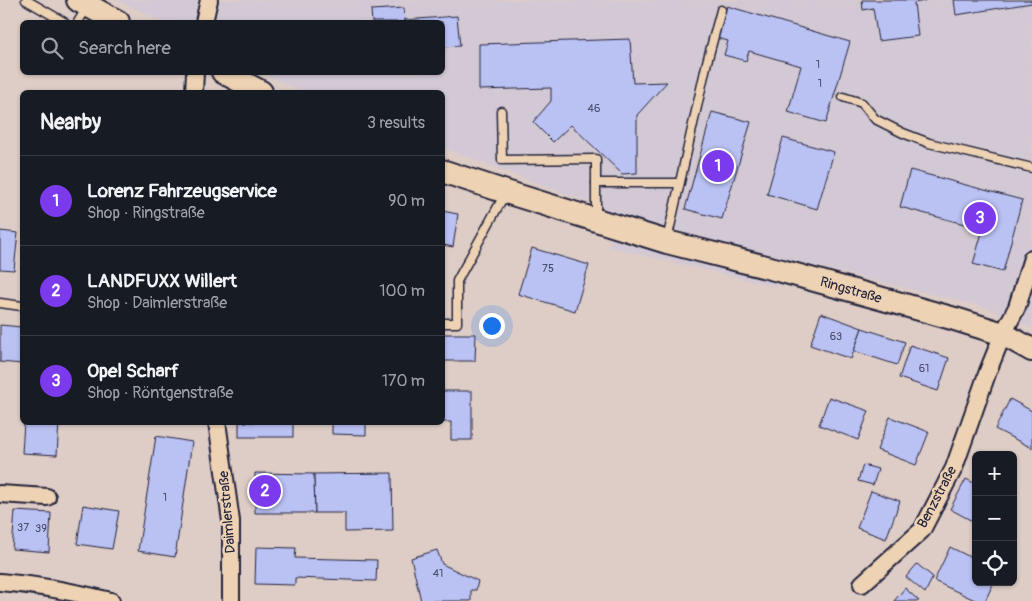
<!DOCTYPE html>
<html lang="en">
<head>
<meta charset="utf-8">
<style>
  :root { --surface:#171b24; --page:#242831; --text:#f1f3f6; --muted:#9ea1a6; --line:#363941; --accent:#7c3aed }
  body { margin:0; font-family:Pangolin,sans-serif; background:var(--page); color:var(--text) }
  .controls { position:absolute; right:15px; bottom:15px; display:grid; overflow:hidden; border-radius:8px; box-shadow:0 1px 4px #0004 }
  .controls button { width:45px; height:45px; display:grid; place-items:center; padding:0; border:0; border-bottom:1px solid var(--line); background:var(--surface); color:var(--text); font:25px sans-serif }
  .you { position:absolute; left:491px; top:325px; width:18px; height:18px; margin:-12px; border:4px solid #fff; border-radius:50%; background:#1a73e8; box-shadow:0 0 0 8px #1a73e833 }
  .badge { display:grid; place-items:center; width:32px; height:32px; border-radius:50%; background:var(--accent); color:#fff; font-size:16px; font-weight:700 }
  .pin { position:absolute; translate:-50% -50%; border:2px solid #fff; box-shadow:0 1px 5px #0006 }
  .list { margin:0; padding:0; list-style:none }
  h2 { display:flex; justify-content:space-between; align-items:center; height:65px; margin:0; padding:0 20px; font-size:21px }
  h2 small { font-size:16px; font-weight:400; color:var(--muted) }
  .list li { display:grid; grid-template-columns:32px 1fr auto; gap:15px; align-items:center; box-sizing:border-box; height:90px; padding:0 20px; border-top:1px solid var(--line) }
  .list b { display:block; font-size:19px; white-space:nowrap }
  .list p { margin:0; font-size:16px; white-space:nowrap; color:var(--muted) }
  .list em { font-size:16px; font-style:normal; color:var(--muted) }
  .icon { flex:none; width:28px; height:28px; fill:none; stroke:currentColor; stroke-width:2; stroke-linecap:round; stroke-linejoin:round }
  .map { position:relative; flex:none; width:1032px; height:601px; overflow:hidden }
  .search { position:absolute; background:var(--surface); box-shadow:0 1px 4px #0004; left:20px; top:20px; width:425px; height:55px; display:flex; align-items:center; gap:12px; box-sizing:border-box; padding:0 18px; border-radius:8px; color:var(--muted); font-size:19px }
  .panel { position:absolute; background:var(--surface); box-shadow:0 1px 4px #0004; left:20px; top:90px; width:425px; height:335px; border-radius:8px }
  .map>svg:first-child { display:block }
  .built { fill:#d3c9d4 }
  .building { fill:#bac1f3; stroke:#22223b }
  .lines { fill:none; stroke-linecap:round; stroke-linejoin:round }
  .lane-casing { stroke:#22223b; stroke-width:11 }
  .street-casing { stroke:#22223b; stroke-width:20 }
  .secondary-casing { stroke:#22223b; stroke-width:26 }
  .lane { stroke:#edd2b4; stroke-width:8 }
  .street { stroke:#edd2b4; stroke-width:16 }
  .secondary { stroke:#edd2b4; stroke-width:22 }
  .labels { text-anchor:middle; dominant-baseline:central; stroke-width:5; stroke-linejoin:round; paint-order:stroke }
  .number-label { font-size:11px; fill:#484a69 }
  .street-label { font-size:14px; fill:#22223b; stroke:#edd2b4 }
</style>
</head>
<body>
<div class="map">
<svg width="1032" height="601" viewBox="0 0 1032 601">
  <rect width="100%" height="100%" fill="#decdc7"/>
  <filter id="ink" filterUnits="userSpaceOnUse"><feTurbulence type="fractalNoise" baseFrequency=".02" numOctaves="2"/><feDisplacementMap in="SourceGraphic" scale="10" xChannelSelector="R" yChannelSelector="G"/><feConvolveMatrix kernelMatrix="1 2 1 2 8 2 1 2 1" color-interpolation-filters="sRGB"/></filter>
  <g filter="url(#ink)">
    <polygon class="built" points="117,0 1032,0 1032,328 988,308 772,256 776,287 609,247 616,213 443,148 442,92 302,92 262,73 442,72 442,22 162,22"/>
    <g class="building">
      <polygon points="862,0 925,0 925,1 914,3 918,36 878,41 873,8 863,10"/>
      <polygon points="954,0 1031,0 1032,3 956,15"/>
      <polygon points="727,6 850,42 826,123 788,112 801,66 749,51 746,61 724,55 728,41 717,38"/>
      <polygon points="404,8 405,22 372,22 371,10"/>
      <polygon points="457,16 460,46 442,47 442,22 405,22 405,20"/>
      <polygon points="630,39 633,83 667,82 637,115 637,173 622,174 571,125 553,142 533,122 551,101 551,88 479,90 479,44"/>
      <polygon points="712,112 751,122 722,219 685,209"/>
      <polygon points="783,138 834,152 817,209 767,194"/>
      <polygon points="910,170 1022,200 1003,272 973,264 983,229 900,207"/>
      <polygon points="442,211 458,214 453,247 443,245 442,249"/>
      <polygon points="0,231 18,233 14,270 0,269"/>
      <polygon points="532,248 589,265 575,311 518,294"/>
      <polygon points="821,313 862,328 851,359 810,345"/>
      <polygon points="0,325 22,327 22,364 0,362"/>
      <polygon points="862,328 905,342 897,365 854,351"/>
      <polygon points="442,334 476,334 475,361 442,361"/>
      <polygon points="910,345 949,358 938,391 899,378"/>
      <polygon points="442,391 472,391 472,440 451,440 451,422 442,422"/>
      <polygon points="829,397 869,411 858,440 819,425"/>
      <polygon points="1010,399 1032,411 1032,448 995,429"/>
      <polygon points="890,417 929,432 916,465 877,450"/>
      <polygon points="24,422 59,422 57,455 22,453"/>
      <rect x="239" y="422" width="54" height="15"/>
      <polygon points="332,422 366,422 366,435 332,434"/>
      <polygon points="156,436 192,442 175,557 138,551"/>
      <polygon points="863,465 878,469 873,485 858,481"/>
      <polygon points="255,473 314,474 315,513 255,513"/>
      <polygon points="392,473 393,531 345,532 345,513 315,513 314,474"/>
      <polygon points="966,479 976,484 976,523 950,509"/>
      <polygon points="871,491 900,501 886,539 857,528"/>
      <polygon points="83,505 119,511 112,549 77,544"/>
      <polygon points="15,511 51,513 49,552 12,549"/>
      <polygon points="256,547 296,548 295,558 377,560 376,581 295,578 295,585 255,584"/>
      <polygon points="950,547 976,560 976,582 994,582 985,601 977,601 934,581"/>
      <polygon points="437,550 442,564 478,581 476,590 471,590 471,601 421,601 411,558"/>
      <polygon points="917,564 933,577 925,593 906,577"/>
      <polygon points="905,588 919,601 894,601"/>
    </g>
    <g class="lines">
      <g class="lane-casing">
        <g id="lane">
          <polyline points="26,0 64,22"/>
          <polyline points="78,22 87,7"/>
          <polyline points="843,97 862,103 875,119 903,133 929,143 1032,168"/>
          <polyline points="501,111 502,160 596,159 596,216"/>
          <polyline points="596,183 679,183"/>
          <polyline points="667,240 707,62 721,10"/>
          <polyline points="0,303 22,306"/>
          <polyline points="442,323 457,323 457,281 505,194"/>
        </g>
      </g>
      <g class="street-casing">
        <g id="street">
          <polyline points="204,22 209,0"/>
          <polyline points="194,92 195,72"/>
          <polyline points="217,422 231,521 231,601"/>
          <polyline points="0,494 47,497"/>
          <path d="M0,582C37,585 75,592 111,601"/>
          <polyline points="862,584 922,530 954,468 988,371 1003,334 1017,307 1032,258"/>
        </g>
      </g>
      <g class="secondary-casing">
        <g id="secondary">
          <polyline points="78,0 118,22"/>
          <polyline points="223,72 261,92"/>
          <polyline points="442,171 506,192 667,242 782,271 955,319 1003,334 1032,350"/>
        </g>
      </g>
      <use href="#lane" class="lane"/>
      <use href="#street" class="street"/>
      <use href="#secondary" class="secondary"/>
    </g>
  </g>
  <g class="labels">
    <g class="number-label">
      <text x="818" y="64">1</text>
      <text x="820" y="83">1</text>
      <text x="594" y="108">46</text>
      <text x="548" y="268">75</text>
      <text x="836" y="336">63</text>
      <text x="924" y="368">61</text>
      <text x="165" y="497">1</text>
      <text x="23" y="527">37</text>
      <text x="41" y="528">39</text>
      <text x="438" y="573">41</text>
    </g>
    <g class="street-label">
      <text transform="translate(851 290) rotate(16)">Ringstraße</text>
      <text transform="translate(937 497) rotate(-62)">Benzstraße</text>
      <text transform="translate(227 512) rotate(-95)">Daimlerstraße</text>
    </g>
  </g>
</svg>
<div class="controls">
<button>+</button>
<button>−</button>
<button><svg class="icon" aria-label="locate" viewBox="0 0 24 24"><circle cx="12" cy="12" r="6"/><path d="M12 2v4M12 18v4M2 12h4M18 12h4"/></svg></button>
</div>
<div class="you"></div>
<div class="pin badge" style="left:718px;top:166px">1</div>
<div class="pin badge" style="left:265px;top:491px">2</div>
<div class="pin badge" style="left:980px;top:218px">3</div>
<div class="search"><svg class="icon" aria-label="search" viewBox="0 0 24 24"><circle cx="10" cy="10" r="6"/><path d="M15 15l6 6"/></svg>Search here</div>
<section class="panel">
<h2>Nearby<small>3 results</small></h2>
<ul class="list">
<li><span class="badge">1</span><div><b>Lorenz Fahrzeugservice</b><p>Shop · Ringstraße</p></div><em>90 m</em></li>
<li><span class="badge">2</span><div><b>LANDFUXX Willert</b><p>Shop · Daimlerstraße</p></div><em>100 m</em></li>
<li><span class="badge">3</span><div><b>Opel Scharf</b><p>Shop · Röntgenstraße</p></div><em>170 m</em></li>
</ul>
</section>
</div>
</body>
</html>
